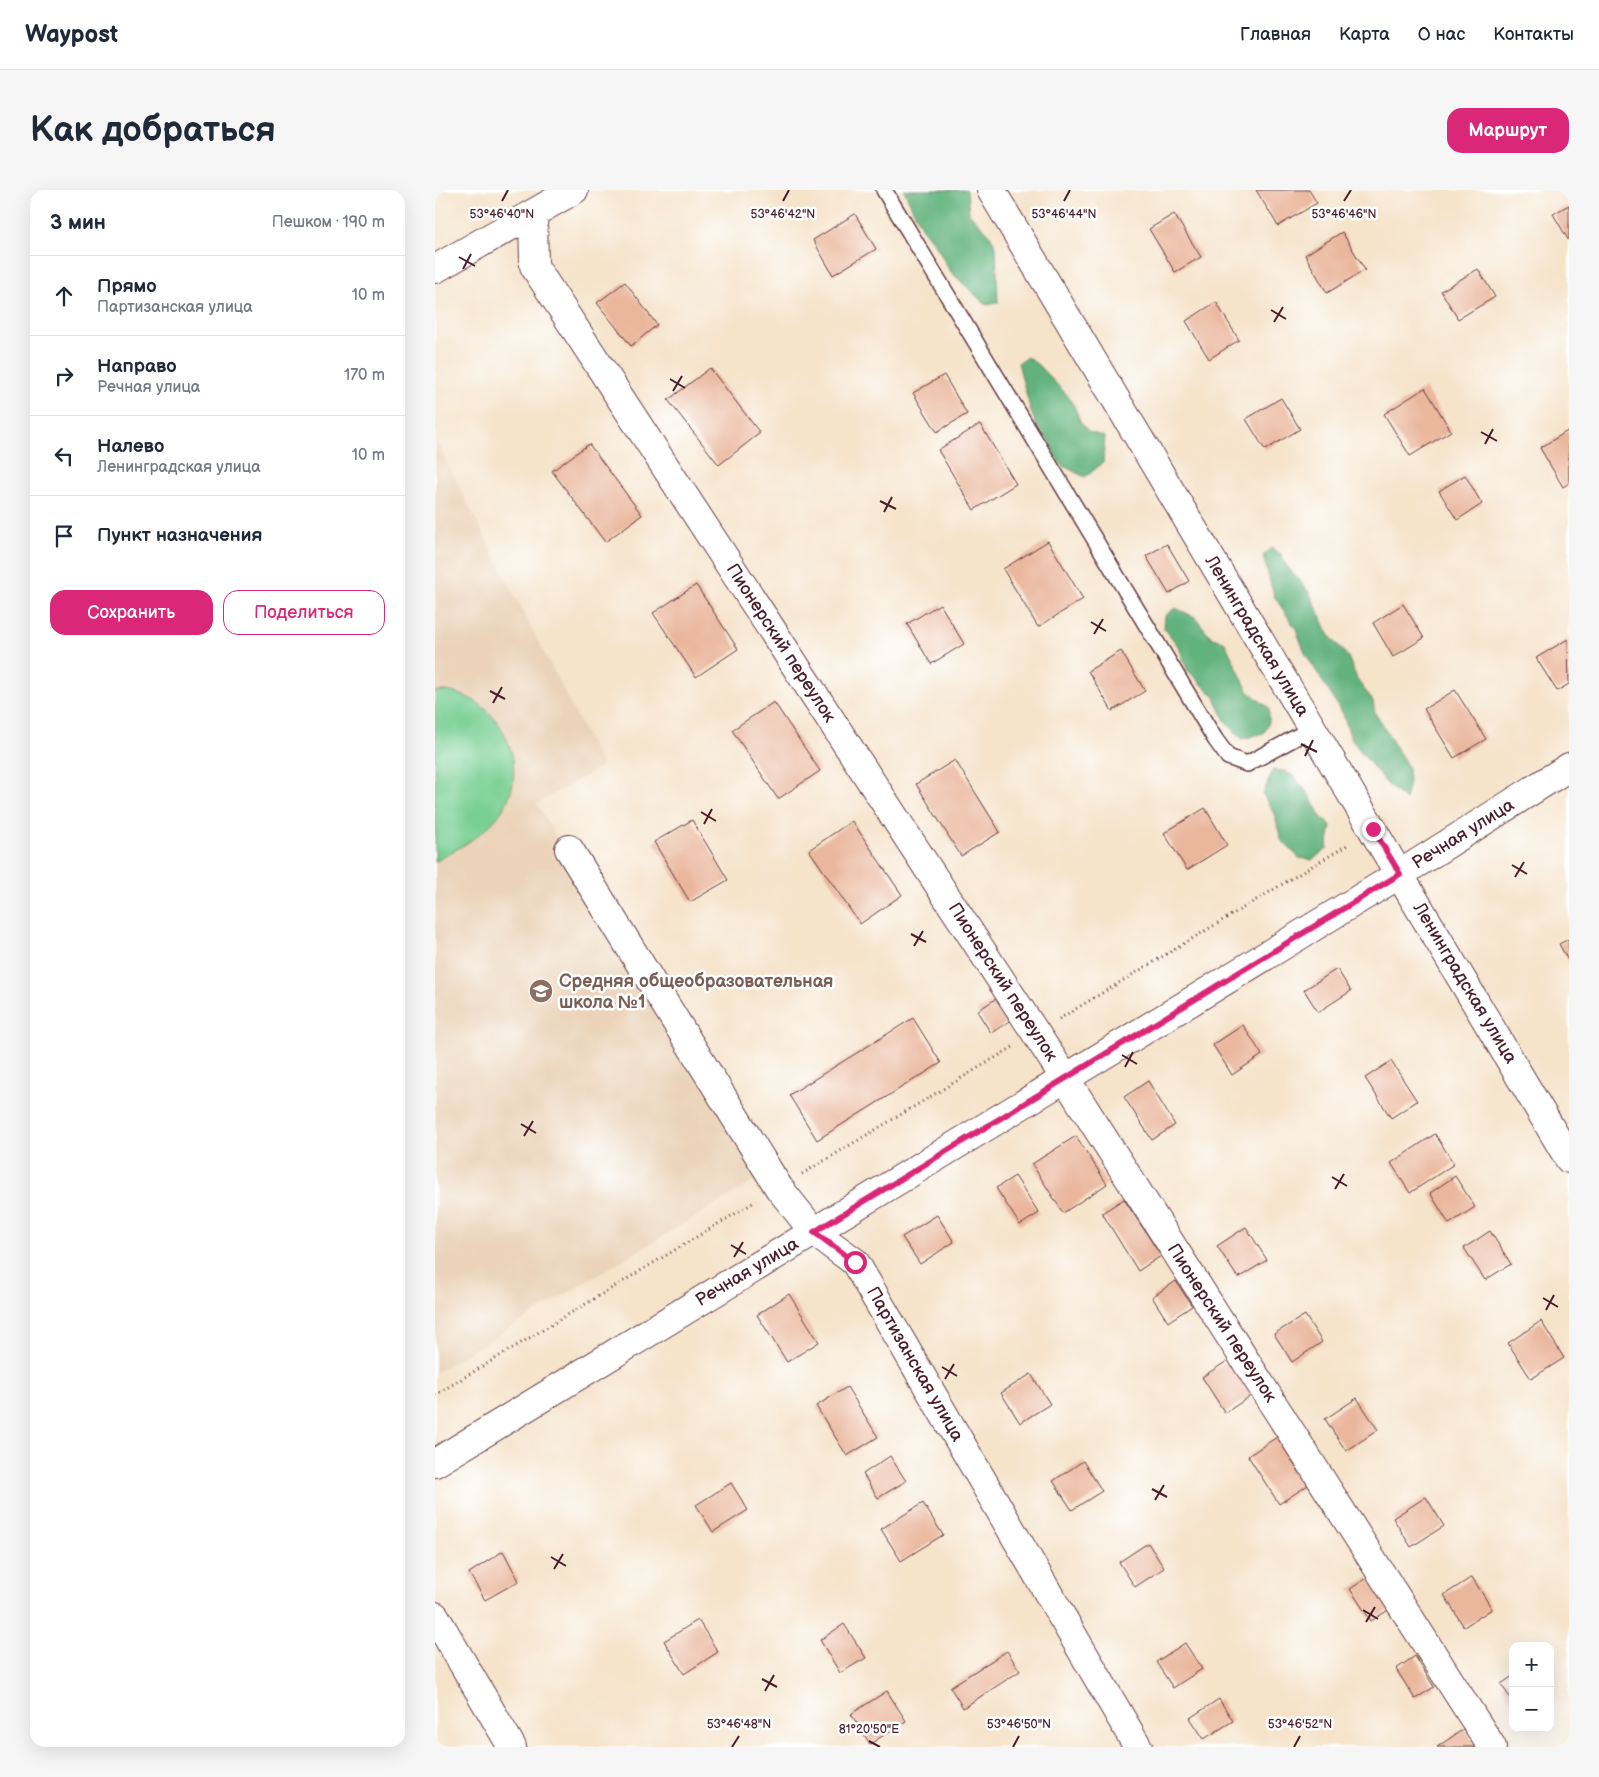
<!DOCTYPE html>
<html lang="ru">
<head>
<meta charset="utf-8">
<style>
  :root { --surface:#fff; --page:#f6f6f7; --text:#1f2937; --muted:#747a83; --line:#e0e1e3; --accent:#db2777 }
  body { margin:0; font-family:"Balsamiq Sans",sans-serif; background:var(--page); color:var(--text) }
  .controls { position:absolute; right:15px; bottom:15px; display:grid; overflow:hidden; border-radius:10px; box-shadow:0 5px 20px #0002 }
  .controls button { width:45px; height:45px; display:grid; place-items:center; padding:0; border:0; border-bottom:1px solid var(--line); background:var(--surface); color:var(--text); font:25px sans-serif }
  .stop { position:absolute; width:15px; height:15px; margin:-11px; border:4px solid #db2777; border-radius:50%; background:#fff }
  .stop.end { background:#db2777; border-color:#fff; box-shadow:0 1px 5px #0008 }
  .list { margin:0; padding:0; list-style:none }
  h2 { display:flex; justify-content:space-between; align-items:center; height:65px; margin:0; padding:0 20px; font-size:21px }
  h2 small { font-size:16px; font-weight:400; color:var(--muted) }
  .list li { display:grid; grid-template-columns:32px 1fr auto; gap:15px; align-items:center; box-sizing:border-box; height:80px; padding:0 20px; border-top:1px solid var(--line) }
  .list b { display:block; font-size:19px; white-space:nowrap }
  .list p { margin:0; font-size:16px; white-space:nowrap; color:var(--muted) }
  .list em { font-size:16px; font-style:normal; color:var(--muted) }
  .actions { display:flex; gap:10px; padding:15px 20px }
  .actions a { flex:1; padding:11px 0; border:1px solid var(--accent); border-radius:15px; text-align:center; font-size:18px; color:var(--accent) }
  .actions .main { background:var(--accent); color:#fff }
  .icon { flex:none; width:28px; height:28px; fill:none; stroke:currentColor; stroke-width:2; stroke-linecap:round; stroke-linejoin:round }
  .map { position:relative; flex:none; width:1134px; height:1557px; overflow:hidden; border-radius:15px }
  header { display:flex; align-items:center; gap:30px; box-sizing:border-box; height:70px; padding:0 25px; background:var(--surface); border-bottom:1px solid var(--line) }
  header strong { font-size:24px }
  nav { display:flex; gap:28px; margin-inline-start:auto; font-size:18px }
  .intro { display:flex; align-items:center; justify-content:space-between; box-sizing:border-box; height:120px; padding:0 30px }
  h1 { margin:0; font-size:35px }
  .button { padding:12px 22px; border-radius:15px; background:var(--accent); color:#fff; font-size:18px; font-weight:700 }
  main { display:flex; gap:30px; padding:0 30px }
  aside { flex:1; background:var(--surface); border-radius:15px; box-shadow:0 5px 20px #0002 }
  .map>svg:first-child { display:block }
  .built { fill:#ead3b8 }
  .green { fill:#78cf93; stroke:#61775f }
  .forest { fill:#62b27d; stroke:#566854 }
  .building { fill:#eab79d }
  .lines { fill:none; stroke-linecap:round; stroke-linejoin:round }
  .service-casing { stroke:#643c43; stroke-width:18 }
  .minor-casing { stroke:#643c43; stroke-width:30 }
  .tertiary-casing { stroke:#643c43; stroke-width:30 }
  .path { stroke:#643c43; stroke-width:3; stroke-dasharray:1 4; stroke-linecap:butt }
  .service { stroke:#fff; stroke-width:15 }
  .minor { stroke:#fff; stroke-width:28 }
  .tertiary { stroke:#fff; stroke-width:28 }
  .route { stroke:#db2777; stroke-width:6 }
  .ticks { fill:none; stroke:#4a1f2b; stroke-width:2 }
  .labels { text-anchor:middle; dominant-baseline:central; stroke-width:5; stroke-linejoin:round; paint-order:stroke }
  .street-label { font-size:18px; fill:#4a1f2b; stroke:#fff }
  .education-label { font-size:18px; font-weight:bold; fill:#785e54; stroke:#fff; text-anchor:start }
  .ticks-label { font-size:12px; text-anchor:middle; fill:#4a1f2b; stroke:#fff; stroke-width:5; stroke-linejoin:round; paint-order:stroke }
</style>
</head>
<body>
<header>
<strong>Waypost</strong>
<nav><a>Главная</a><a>Карта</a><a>О нас</a><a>Контакты</a></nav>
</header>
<div class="intro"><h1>Как добраться</h1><a class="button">Маршрут</a></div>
<main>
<aside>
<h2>3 мин<small>Пешком · 190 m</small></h2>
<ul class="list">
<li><svg class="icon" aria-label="ahead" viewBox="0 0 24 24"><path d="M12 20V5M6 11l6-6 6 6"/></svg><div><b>Прямо</b><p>Партизанская улица</p></div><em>10 m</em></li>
<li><svg class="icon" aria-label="right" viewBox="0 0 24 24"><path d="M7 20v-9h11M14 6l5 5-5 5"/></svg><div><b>Направо</b><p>Речная улица</p></div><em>170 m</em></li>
<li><svg class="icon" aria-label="left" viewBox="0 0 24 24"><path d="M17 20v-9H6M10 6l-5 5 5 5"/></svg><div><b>Налево</b><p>Ленинградская улица</p></div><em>10 m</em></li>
<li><svg class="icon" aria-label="arrive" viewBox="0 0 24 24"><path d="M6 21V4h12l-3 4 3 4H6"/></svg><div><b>Пункт назначения</b></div></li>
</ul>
<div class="actions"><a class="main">Сохранить</a><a>Поделиться</a></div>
</aside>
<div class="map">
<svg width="1134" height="1557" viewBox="0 0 1134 1557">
  <rect width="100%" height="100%" fill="#fff"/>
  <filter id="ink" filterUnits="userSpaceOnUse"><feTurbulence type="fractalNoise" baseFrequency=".02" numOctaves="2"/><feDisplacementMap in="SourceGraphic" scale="10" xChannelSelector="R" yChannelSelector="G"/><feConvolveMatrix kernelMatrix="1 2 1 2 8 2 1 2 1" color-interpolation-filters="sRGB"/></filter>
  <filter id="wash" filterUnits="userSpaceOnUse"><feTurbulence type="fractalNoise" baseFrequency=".0096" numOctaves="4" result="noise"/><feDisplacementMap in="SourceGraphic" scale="20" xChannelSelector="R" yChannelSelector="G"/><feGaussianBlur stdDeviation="1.12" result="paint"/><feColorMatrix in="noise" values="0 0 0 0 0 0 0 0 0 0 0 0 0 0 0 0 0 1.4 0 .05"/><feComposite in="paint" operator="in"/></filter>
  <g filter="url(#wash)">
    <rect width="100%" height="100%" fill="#f5e3ca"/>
    <polygon class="built" points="0,249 167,576 102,614 323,989 0,1183"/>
    <path class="green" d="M0,501C56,498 95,563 72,612C57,642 28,655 0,672Z"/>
    <g class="forest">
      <polygon points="469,0 532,0 534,23 554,44 561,56 563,113 551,115 514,80 502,57 486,37"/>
      <polygon points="592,167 602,174 636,209 646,233 654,242 670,247 668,273 650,287 628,276 619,267 616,255 601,235 596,222 583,173"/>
      <polygon points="836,358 846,364 851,375 874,402 895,446 913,467 923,491 938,511 940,523 973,577 974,591 970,610 950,592 916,549 908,524 870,463 861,439 839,406 828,366"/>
      <polygon points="740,418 760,427 777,448 789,451 813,501 834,518 834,532 829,543 807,549 790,531 780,507 752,480 744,457 729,438 730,426"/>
      <polygon points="838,580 849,581 860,587 874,605 886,627 896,635 892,659 877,670 864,668 846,650 840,626 828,604"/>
    </g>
    <g id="blocks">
      <g class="building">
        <polygon points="821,0 874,0 882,13 843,36"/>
        <polygon points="1134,15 1134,51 1118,24"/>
        <polygon points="420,24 441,59 398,85 378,50"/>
        <polygon points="739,24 766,67 740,82 714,39"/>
        <polygon points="907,42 930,80 892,103 870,65"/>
        <polygon points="1043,79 1060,107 1023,129 1006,101"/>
        <polygon points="190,92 222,135 196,156 162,113"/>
        <polygon points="781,112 804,150 774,169 751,131"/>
        <polygon points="275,178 325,243 284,275 233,210"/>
        <polygon points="509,185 532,224 502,242 478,203"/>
        <polygon points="990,198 1016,241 975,266 949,224"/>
        <polygon points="846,208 865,239 830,260 811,229"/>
        <polygon points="545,234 581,294 539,320 503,260"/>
        <polygon points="1134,240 1134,293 1128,297 1105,258"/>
        <polygon points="154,254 207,325 170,352 117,281"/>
        <polygon points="1030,285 1047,314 1022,330 1004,301"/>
        <polygon points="613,351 648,409 603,437 568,379"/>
        <polygon points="732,354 754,391 734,404 711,366"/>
        <polygon points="261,395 303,459 261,487 218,423"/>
        <polygon points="505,414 529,454 496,474 472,434"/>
        <polygon points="968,414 989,448 958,467 938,433"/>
        <polygon points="1133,449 1134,494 1122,501 1101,468"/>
        <polygon points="686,461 710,501 677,521 653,481"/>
        <polygon points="1020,500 1051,549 1019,568 989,519"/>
        <polygon points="339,512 385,581 343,609 297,540"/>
        <polygon points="520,570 565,642 526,666 481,594"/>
        <polygon points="770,618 792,655 752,680 729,643"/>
        <polygon points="257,630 293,690 255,712 219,652"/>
        <polygon points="417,631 467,705 425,734 374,660"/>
        <polygon points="1134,749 1134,772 1124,754"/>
        <polygon points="902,779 916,801 883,822 869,800"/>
        <polygon points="573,801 588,823 556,843 542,821"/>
        <polygon points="478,828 506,873 382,950 354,905"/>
        <polygon points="808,835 827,865 797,885 778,855"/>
        <polygon points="956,871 982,911 956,928 930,888"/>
        <polygon points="713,891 740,935 717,950 689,907"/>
        <polygon points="1000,944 1019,974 975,1003 956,973"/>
        <polygon points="641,946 672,994 628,1023 597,974"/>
        <polygon points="580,986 604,1023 585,1035 561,998"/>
        <polygon points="1020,986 1040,1017 1014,1034 995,1003"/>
        <polygon points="689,1009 726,1066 703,1081 667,1023"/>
        <polygon points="502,1025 519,1052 485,1074 467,1047"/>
        <polygon points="811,1037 832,1070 803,1088 782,1056"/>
        <polygon points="1055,1041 1076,1074 1050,1090 1029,1058"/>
        <polygon points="741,1091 757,1116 733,1132 717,1107"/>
        <polygon points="354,1104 384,1152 352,1172 322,1125"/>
        <polygon points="870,1125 887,1152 857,1172 839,1144"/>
        <polygon points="1106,1131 1129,1168 1096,1189 1073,1153"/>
        <polygon points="794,1170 817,1205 790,1223 767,1187"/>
        <polygon points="596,1184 615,1214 585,1233 566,1203"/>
        <polygon points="412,1197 443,1247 412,1266 381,1216"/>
        <polygon points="922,1208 943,1240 911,1261 890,1229"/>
        <polygon points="842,1247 873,1295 844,1314 813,1266"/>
        <polygon points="455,1266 471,1291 443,1308 428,1284"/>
        <polygon points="648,1271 667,1301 637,1320 618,1291"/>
        <polygon points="296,1293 313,1320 278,1342 261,1315"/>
        <polygon points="991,1307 1009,1336 976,1357 958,1328"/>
        <polygon points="488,1313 508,1345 466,1371 446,1339"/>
        <polygon points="713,1353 729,1378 700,1397 684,1372"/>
        <polygon points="68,1361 84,1391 50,1410 34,1383"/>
        <polygon points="934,1387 955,1419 936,1431 915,1399"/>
        <polygon points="1037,1387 1057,1419 1029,1437 1009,1405"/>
        <polygon points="263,1430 283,1462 249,1484 229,1451"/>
        <polygon points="409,1434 431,1468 405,1483 385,1450"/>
        <polygon points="750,1453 767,1479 738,1498 721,1472"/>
        <polygon points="572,1461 585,1481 528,1518 515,1497"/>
        <polygon points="980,1466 999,1497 980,1509 961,1479"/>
        <polygon points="1078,1486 1078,1512 1066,1494"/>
        <polygon points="452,1501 471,1531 435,1554 416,1524"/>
        <polygon points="784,1509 798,1531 769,1549 755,1528"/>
        <polygon points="1030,1538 1042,1557 1002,1557"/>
      </g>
    </g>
  </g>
  <g filter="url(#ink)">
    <use href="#blocks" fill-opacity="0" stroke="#643c43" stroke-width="1"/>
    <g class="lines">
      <g class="service-casing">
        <polyline id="service" points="449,0 780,549 793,567 812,574 878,538"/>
      </g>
      <g class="minor-casing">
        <g id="minor">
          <polyline points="98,24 99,76 630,888 1057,1557"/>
          <polyline points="0,79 139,0"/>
          <polyline points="134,659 344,998 379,1042 420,1072 703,1557"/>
          <polyline points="0,1273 965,684 1134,577"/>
          <polyline points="0,1426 77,1557"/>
        </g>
      </g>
      <g class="tertiary-casing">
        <polyline id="tertiary" points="556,0 1134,969"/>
      </g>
      <g class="path">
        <polyline points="624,829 914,654"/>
        <polyline points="367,984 578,857"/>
        <polyline points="0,1205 321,1011"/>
      </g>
      <use href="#service" class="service"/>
      <use href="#minor" class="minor"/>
      <use href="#tertiary" class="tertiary"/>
    </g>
  </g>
  <g class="lines" filter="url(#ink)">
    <polyline class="route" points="420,1072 379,1042 965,684 938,639"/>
  </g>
  <path class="ticks" d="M67,11L73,0M348,11L354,0M629,11L635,0M909,11L916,0M24,67L40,76M28,79L36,64M836,120L851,129M839,132L848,117M235,189L250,198M238,201L247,186M1046,242L1062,251M1050,254L1058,239M445,311L461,319M449,322L457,307M656,432L671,441M659,444L668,429M55,501L70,509M58,513L67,497M866,554L882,562M870,566L878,550M266,622L281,631M269,634L277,619M1077,675L1092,684M1080,687L1089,672M476,744L491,752M479,756L488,741M687,865L702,874M690,877L698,862M86,934L101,943M89,946L98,931M897,987L912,996M900,999L909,984M296,1055L311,1064M299,1067L308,1052M1108,1108L1123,1117M1111,1120L1119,1105M507,1177L522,1186M510,1189L519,1174M717,1299L732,1307M720,1310L729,1295M116,1367L131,1376M119,1379L128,1364M928,1420L943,1429M931,1432L940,1417M327,1489L342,1497M330,1501L339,1485M434,1551L445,1557M297,1557L304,1546M578,1557L584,1546M859,1557L865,1546"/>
  <defs>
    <g id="school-disc" transform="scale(1.25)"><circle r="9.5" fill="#8d6e63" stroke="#fff"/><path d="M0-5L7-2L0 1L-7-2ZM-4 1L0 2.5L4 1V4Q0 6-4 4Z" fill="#fff"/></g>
  </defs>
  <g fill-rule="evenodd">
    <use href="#school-disc" x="106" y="801"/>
  </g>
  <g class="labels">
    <g class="street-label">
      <text transform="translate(822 446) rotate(59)">Ленинградская улица</text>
      <text transform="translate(346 453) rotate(57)">Пионерский переулок</text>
      <text transform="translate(1028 644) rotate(-32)">Речная улица</text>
      <text transform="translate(568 792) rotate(57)">Пионерский переулок</text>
      <text transform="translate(1030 793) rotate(59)">Ленинградская улица</text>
      <text transform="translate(312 1082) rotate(-31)">Речная улица</text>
      <text transform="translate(787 1133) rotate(57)">Пионерский переулок</text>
      <text transform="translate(480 1174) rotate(60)">Партизанская улица</text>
    </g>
    <g class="education-label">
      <text x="124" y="791">Средняя общеобразовательная<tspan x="124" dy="21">школа №1</tspan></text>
    </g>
  </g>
  <g class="ticks-label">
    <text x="67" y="28">53°46'40"N</text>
    <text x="348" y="28">53°46'42"N</text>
    <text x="629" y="28">53°46'44"N</text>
    <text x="909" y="28">53°46'46"N</text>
    <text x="304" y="1538">53°46'48"N</text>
    <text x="584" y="1538">53°46'50"N</text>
    <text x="865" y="1538">53°46'52"N</text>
    <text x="434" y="1543">81°20'50"E</text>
  </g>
</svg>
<div class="controls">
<button>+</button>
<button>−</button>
</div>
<div class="stop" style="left:420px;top:1072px"></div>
<div class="stop end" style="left:938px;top:639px"></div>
</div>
</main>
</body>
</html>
